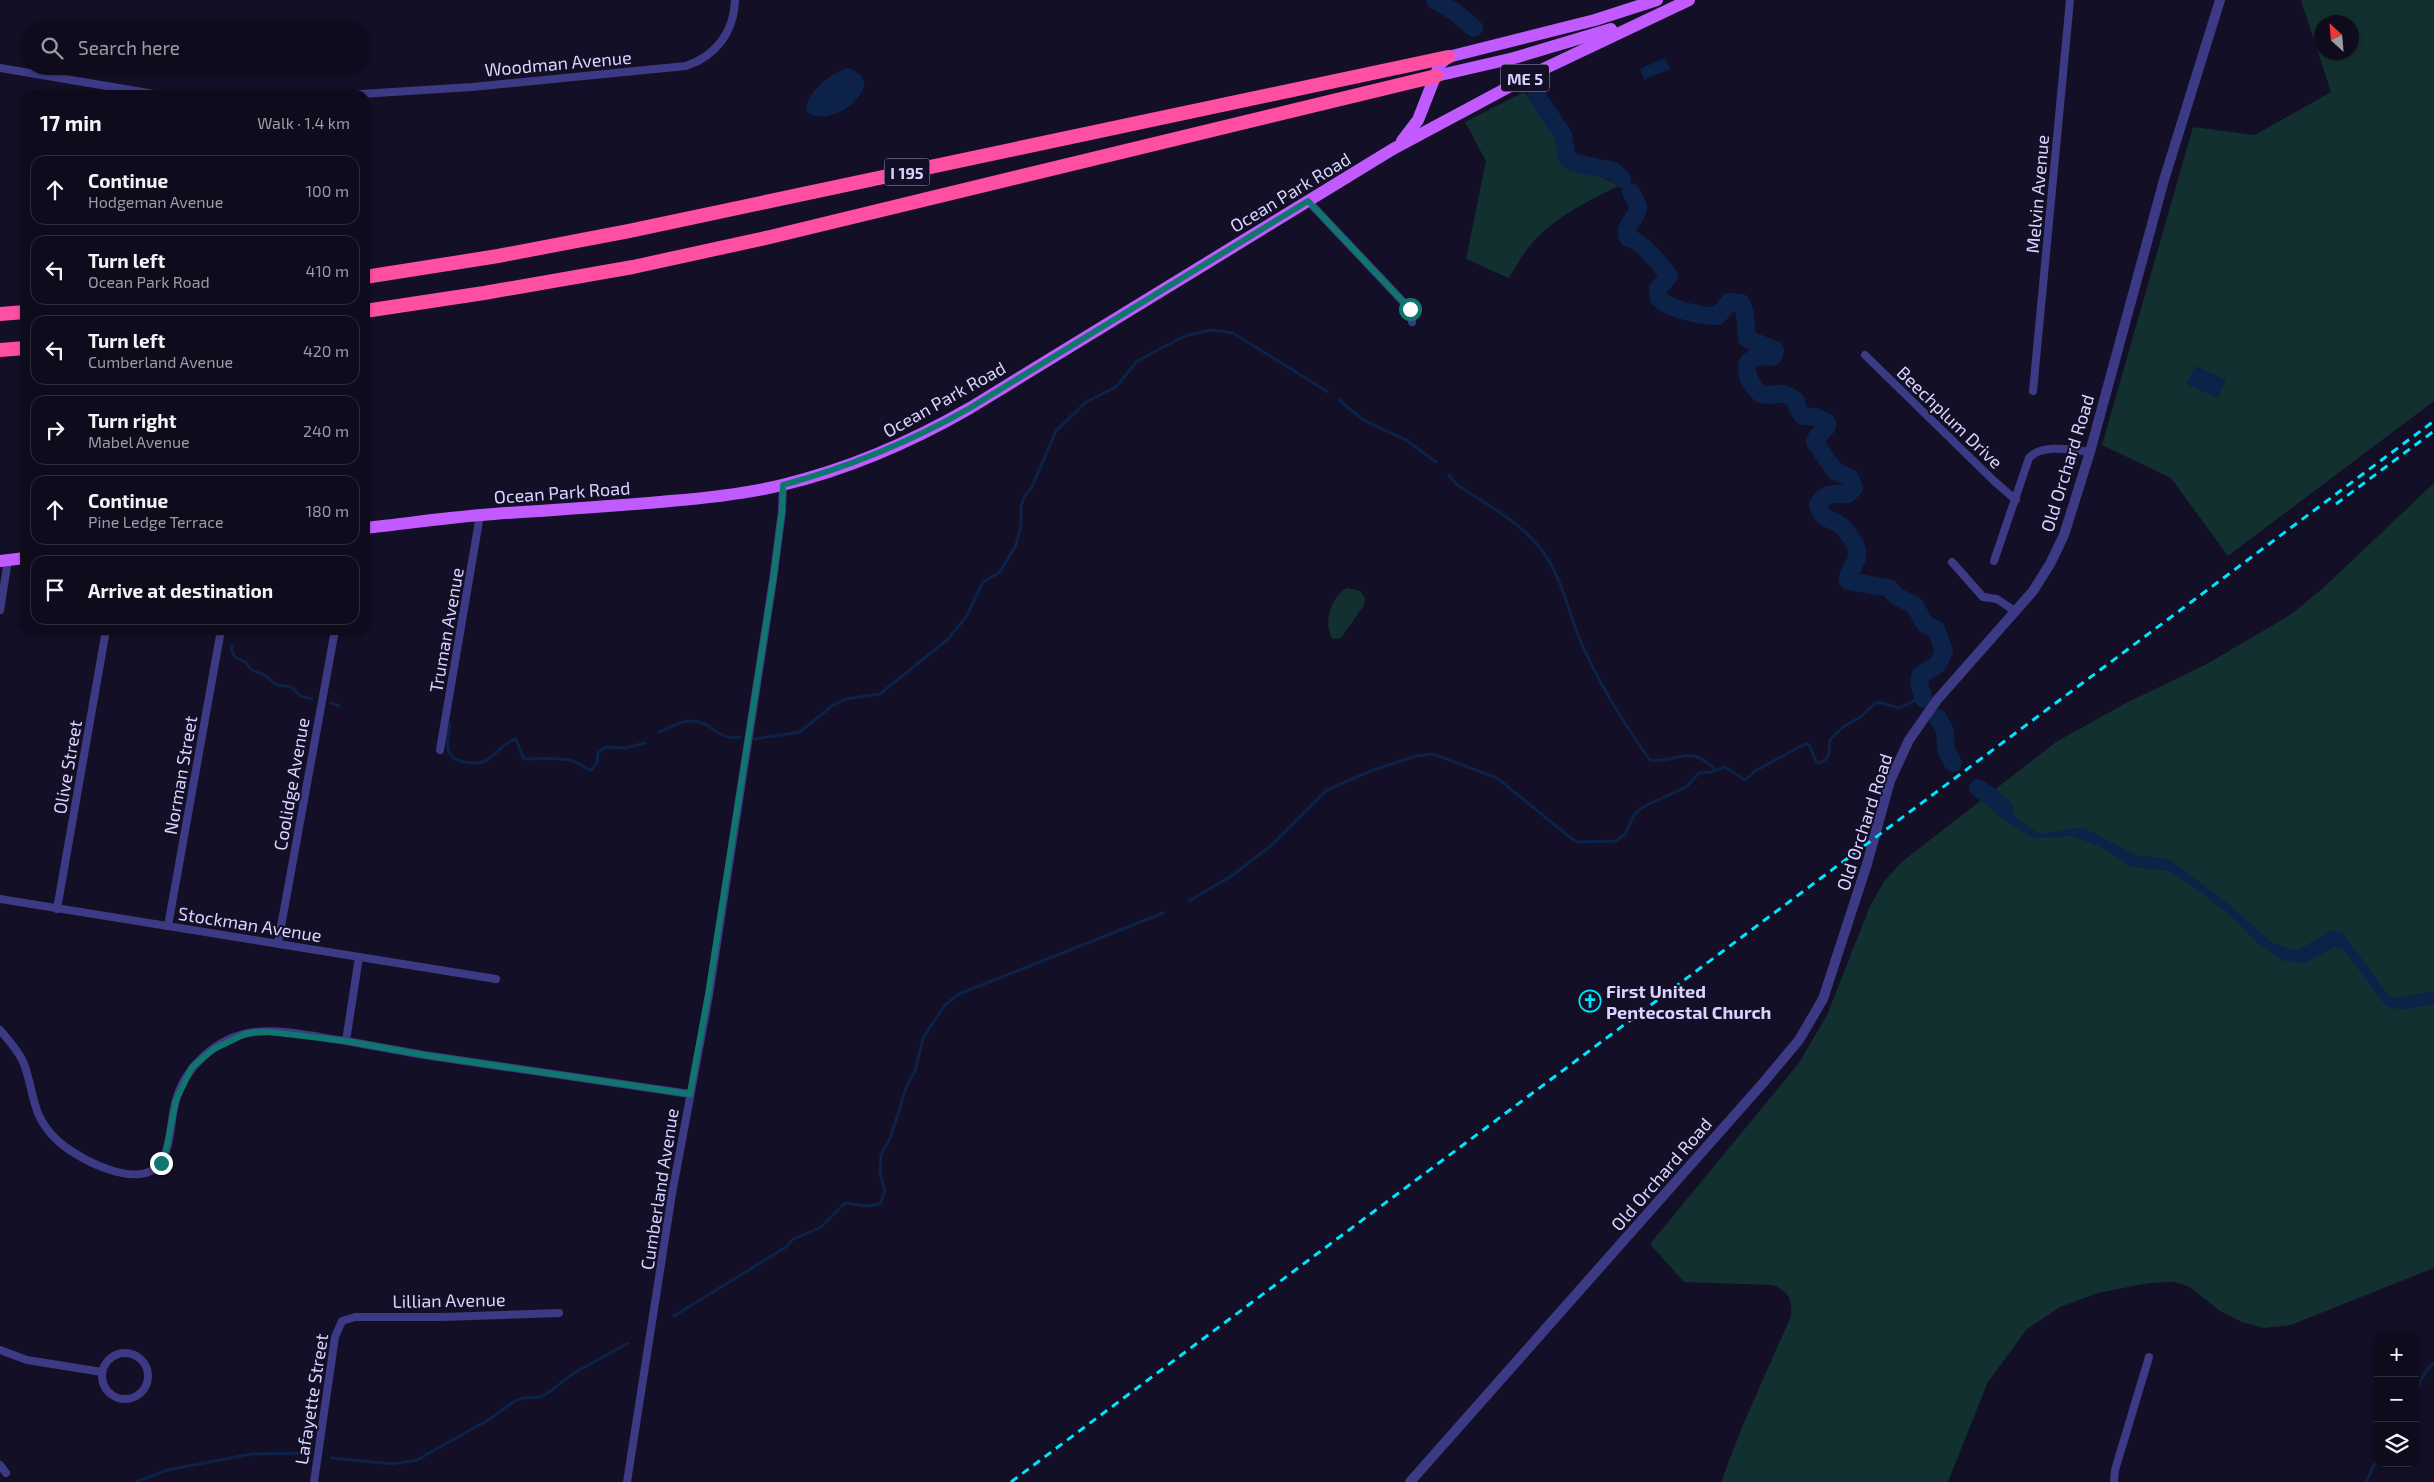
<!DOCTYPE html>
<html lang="en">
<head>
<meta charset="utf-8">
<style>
  :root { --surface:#0e0b1c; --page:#171425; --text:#f1f3f6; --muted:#9b9ba3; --line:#2e2b3b }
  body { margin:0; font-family:"Exo 2",sans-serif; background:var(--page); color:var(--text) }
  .controls { position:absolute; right:15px; bottom:15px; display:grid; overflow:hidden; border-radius:10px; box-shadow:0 1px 4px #0004 }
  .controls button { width:45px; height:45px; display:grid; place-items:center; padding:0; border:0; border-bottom:1px solid var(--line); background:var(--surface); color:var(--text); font:25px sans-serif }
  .compass { position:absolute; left:2314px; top:15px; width:45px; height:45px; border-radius:50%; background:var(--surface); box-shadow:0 1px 4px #0004; rotate:334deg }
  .stop { position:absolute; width:15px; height:15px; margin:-11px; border:4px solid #0f766e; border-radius:50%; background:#fff }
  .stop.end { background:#0f766e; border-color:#fff; box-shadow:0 1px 5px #0008 }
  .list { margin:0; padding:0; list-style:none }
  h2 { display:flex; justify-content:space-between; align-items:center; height:65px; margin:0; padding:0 20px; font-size:21px }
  h2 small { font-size:16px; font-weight:400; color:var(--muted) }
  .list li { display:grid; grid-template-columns:32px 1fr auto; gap:15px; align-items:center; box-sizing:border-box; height:70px; margin:0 10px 10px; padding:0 10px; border:1px solid var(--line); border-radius:15px }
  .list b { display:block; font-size:19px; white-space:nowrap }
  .list p { margin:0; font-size:16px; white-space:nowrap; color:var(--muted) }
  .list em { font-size:16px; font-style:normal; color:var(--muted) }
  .icon { flex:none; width:28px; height:28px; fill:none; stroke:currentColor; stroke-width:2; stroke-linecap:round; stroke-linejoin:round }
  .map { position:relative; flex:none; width:2434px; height:1482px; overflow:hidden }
  .search { position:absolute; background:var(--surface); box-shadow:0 1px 4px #0004; left:20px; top:20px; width:350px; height:55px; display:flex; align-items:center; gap:12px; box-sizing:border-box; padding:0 18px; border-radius:28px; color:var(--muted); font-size:19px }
  .panel { position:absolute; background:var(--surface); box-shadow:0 1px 4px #0004; left:20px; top:90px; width:350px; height:545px; border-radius:15px }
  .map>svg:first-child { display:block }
  .green { fill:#12302f; fill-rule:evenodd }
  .water { fill:#0c2248 }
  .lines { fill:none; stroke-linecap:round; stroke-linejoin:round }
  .stream { stroke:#0c2248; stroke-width:3 }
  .river { stroke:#0c2248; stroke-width:18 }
  .minor { stroke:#3d3a85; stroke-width:8 }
  .tertiary { stroke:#3d3a85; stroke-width:10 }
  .primary { stroke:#c25bff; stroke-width:12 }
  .motorway { stroke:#ff4fa3; stroke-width:14 }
  .rail { stroke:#00e5ff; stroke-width:3; stroke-dasharray:8 6; stroke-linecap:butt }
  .route { stroke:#0f766e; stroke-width:6 }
  .labels { text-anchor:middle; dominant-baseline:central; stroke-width:4; stroke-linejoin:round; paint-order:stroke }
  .shield { fill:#130f26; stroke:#9e99be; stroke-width:1 }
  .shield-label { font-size:16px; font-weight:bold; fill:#d9d4ff }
  .street-label { font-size:18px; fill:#d9d4ff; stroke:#130f26 }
  .poi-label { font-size:18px; font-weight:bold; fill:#d9d4ff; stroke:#130f26; text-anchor:start }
</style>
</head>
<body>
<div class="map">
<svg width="2434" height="1482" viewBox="0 0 2434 1482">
  <rect width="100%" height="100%" fill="#130f26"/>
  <g class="green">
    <path d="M2301,0H2434V401L2228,556L2171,478L2102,445L2193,127L2255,135L2331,92ZM2322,22H2352V52H2322Z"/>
    <path d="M1524,92L1556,139L1558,156L1562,165L1569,170L1596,173L1618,186C1585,203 1552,218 1528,248C1521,257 1515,268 1509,278L1466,259L1486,161L1465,122Z"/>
    <path d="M2434,483V1268L2291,1325L2263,1328L2242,1322L2220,1311L2190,1287L2175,1282L2149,1283L2098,1293L2060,1307L2027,1329L1988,1382L1948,1482H1721L1742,1427L1791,1316C1792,1298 1789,1292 1773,1285L1684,1282L1650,1244L1799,1063L1827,1015L1870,906L1885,880L1903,861L2056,742L2126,703L2205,665L2290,615L2322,589Z"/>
    <path d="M1348,588L1360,591L1365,598L1364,605L1341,638L1333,639C1322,624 1331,595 1348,588Z"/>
  </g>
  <g class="water">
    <polygon points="1665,58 1670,69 1644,80 1640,69"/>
    <path d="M850,68L861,75L865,84C858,106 829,124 807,113C800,97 834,69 850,68Z"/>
    <polygon points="2195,366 2226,380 2218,398 2187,384"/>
    <polygon points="1992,791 2019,820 2036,832 2044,834 2077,828 2086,829 2135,855 2169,859 2225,901 2271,942 2297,951 2330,931 2342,932 2390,997 2396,998 2434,991 2434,1004 2402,1010 2386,1006 2344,950 2335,947 2304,963 2284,961 2255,941 2239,923 2203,894 2169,871 2131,867 2099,846 2071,836 2034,838 2004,820 1985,797"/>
  </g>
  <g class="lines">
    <g class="stream">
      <polyline points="1339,400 1363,420 1406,440 1436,462"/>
      <path d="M1449,475L1456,484C1484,503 1519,521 1540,548C1560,573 1567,606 1578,635C1596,679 1622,721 1650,760C1669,763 1683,751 1700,758C1706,761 1711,766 1716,770"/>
      <polyline points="232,645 232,652 235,657 245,662 252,670 264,675 277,685 292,687 300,696 312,699"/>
      <polyline points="331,703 339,706"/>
      <path d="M450,724C448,738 442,756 460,761C496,770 490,748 516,739L524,759C541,759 557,757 573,761C581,763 584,769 591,770L597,763L598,753L606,747L625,748L645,743"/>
      <path d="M659,732C669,728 682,720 693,721C713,722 717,741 740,737"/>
      <polyline points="754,739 800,732 833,705 846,699 880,694 948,639 966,617 983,582 1000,572 1016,545 1021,525 1021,506 1025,495 1032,487 1056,431 1086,402 1116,387 1137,361 1185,336 1211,330 1233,333 1328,392"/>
      <path d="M1189,901L1233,875L1273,844L1327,790L1373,770L1416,756L1433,754L1497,778L1576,842L1616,841L1625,834L1634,815L1641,808L1686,787L1699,773L1711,772L1725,767L1745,780L1755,771L1805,744L1809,745L1817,763C1830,762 1829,751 1830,740L1843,727L1862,716L1875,703H1882L1899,708L1914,701L1921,693"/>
      <polyline points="674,1316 786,1247 792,1240 821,1227 845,1203 867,1206 880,1204 885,1191 880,1174 881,1155 891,1136 907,1085 915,1071 923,1038 945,1005 959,994 1163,913"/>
      <path d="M2415,1399C2419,1384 2422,1373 2434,1363"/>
      <polyline points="331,1458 393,1464 417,1460 490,1419 513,1402 522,1398 539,1397 548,1393 574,1373 628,1343"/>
      <polyline points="136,1482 167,1470 252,1454 309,1453"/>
      <polyline points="2366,1482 2378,1457"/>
    </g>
    <g class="river">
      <polyline points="1435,0 1455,12 1474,28"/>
      <polyline points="1536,95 1563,135 1567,158 1572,162 1613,171 1622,179"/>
      <path d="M1631,192C1633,196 1637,202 1638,207C1638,219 1622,225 1628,238C1642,241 1660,264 1669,276L1658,289L1659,299C1669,309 1704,317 1718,316L1729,302L1741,303L1745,313L1747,339L1775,350L1773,357L1758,356L1748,362C1744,375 1752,386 1761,394C1778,399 1777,386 1796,401L1797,407L1803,416L1816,417L1827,423V427L1817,437L1815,442L1835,471L1850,478L1854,488L1848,494C1835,495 1825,490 1818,505C1821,519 1830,518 1840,525C1847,530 1855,543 1857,551C1860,563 1846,570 1848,581L1889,588L1896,596L1914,605L1926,625L1936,629L1944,651L1938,664L1920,676L1919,683L1924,699"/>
      <polyline points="1938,718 1945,731 1946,750 1953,763"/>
      <polyline points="1978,788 1994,799 2005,809"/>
    </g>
    <g class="minor">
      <polyline points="0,68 160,95"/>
      <path d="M345,95L472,87L686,66C716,56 734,32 735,0"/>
      <polyline points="1308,201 1410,309 1412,322"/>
      <polyline points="1865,355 1994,481 2016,500"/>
      <polyline points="2033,391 2070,0"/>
      <path d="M1994,561L2029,458C2042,443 2073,450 2090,452"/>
      <polyline points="1952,562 1983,597 1997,599 2016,612"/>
      <polyline points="0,610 8,560"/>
      <polyline points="440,750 480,515"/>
      <polyline points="0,899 496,979"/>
      <polyline points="57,909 106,630"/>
      <polyline points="168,926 221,630"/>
      <polyline points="278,943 335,630"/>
      <polyline points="359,957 346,1041 424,1055 690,1094"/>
      <path d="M0,1030C9,1041 19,1051 24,1064C35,1094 31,1115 56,1139C75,1158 141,1193 161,1162C172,1145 170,1119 176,1100C186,1065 219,1036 255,1032C284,1029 317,1037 346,1041"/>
      <polyline points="0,1350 27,1360 102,1372"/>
      <circle cx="125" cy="1376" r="23"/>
      <polyline points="0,1465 6,1473"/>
      <polyline points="314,1482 335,1337 342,1321 355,1317 442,1317 559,1313"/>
      <polyline points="627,1482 672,1194 709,995 773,580 782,511 783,485"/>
      <polyline points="2114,1482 2115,1470 2149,1357"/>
    </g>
    <polyline class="tertiary" points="1410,1482 1763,1083 1799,1040 1823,999 1867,864 1890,781 1909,740 1937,700 2033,591 2050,564 2064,535 2090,452 2164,180 2220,0"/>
    <g class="primary">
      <polyline points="1436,76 1514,58 1611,29"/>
      <polyline points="1402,141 1418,120 1440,64 1448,57 1595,20 1657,0"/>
      <path d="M365,528C404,524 443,518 481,515C544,510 607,507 670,501C707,498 746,494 782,485C849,469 911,442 970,408L1393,149L1535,73L1689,0"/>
      <polyline points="0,561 25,558"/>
    </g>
    <g class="motorway">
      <polyline points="365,277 498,256 629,231 1448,57"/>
      <polyline points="365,311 484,293 633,267 770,237 1436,76"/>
      <polyline points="0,314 25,312"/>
      <polyline points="0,350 25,348"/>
    </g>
    <g class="rail">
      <polyline points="2336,504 2434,431"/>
      <polyline points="1011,1482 2434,421"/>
    </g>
  </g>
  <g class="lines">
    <path class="route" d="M161,1163L166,1150L176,1100L192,1067L214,1049L245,1034L256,1032H269L346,1041L424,1055L690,1094L708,995L773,580L782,511L783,485C849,467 910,442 970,408L1308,201L1410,309"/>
  </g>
  <defs>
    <g id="church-ring" transform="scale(1.125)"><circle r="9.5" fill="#130f26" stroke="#00e5ff" stroke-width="1.5"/><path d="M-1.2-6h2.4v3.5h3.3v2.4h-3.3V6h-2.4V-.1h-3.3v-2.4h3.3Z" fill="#00e5ff"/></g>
  </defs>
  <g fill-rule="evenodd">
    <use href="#church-ring" x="1590" y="1001"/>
  </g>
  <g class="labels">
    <g class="shield">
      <rect x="1501" y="64.5" width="48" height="27" rx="4"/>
      <rect x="884.5" y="158.5" width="45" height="27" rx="4"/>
    </g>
    <g class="shield-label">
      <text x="1525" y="78">ME 5</text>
      <text x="907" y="172">I 195</text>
    </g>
    <g class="street-label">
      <text transform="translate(558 63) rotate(-5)">Woodman Avenue</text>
      <text transform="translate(1290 192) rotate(-31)">Ocean Park Road</text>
      <text transform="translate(2037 194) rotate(-85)">Melvin Avenue</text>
      <text transform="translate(944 399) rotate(-29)">Ocean Park Road</text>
      <text transform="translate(1950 417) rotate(44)">Beechplum Drive</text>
      <text transform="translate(2067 463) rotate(-73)">Old Orchard Road</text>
      <text transform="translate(562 492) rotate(-4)">Ocean Park Road</text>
      <text transform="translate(446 630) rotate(-80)">Truman Avenue</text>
      <text transform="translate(67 767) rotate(-80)">Olive Street</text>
      <text transform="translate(180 775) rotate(-80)">Norman Street</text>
      <text transform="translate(291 784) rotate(-80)">Coolidge Avenue</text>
      <text transform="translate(1864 822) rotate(-72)">Old Orchard Road</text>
      <text transform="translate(250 924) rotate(9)">Stockman Avenue</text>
      <text transform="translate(1661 1174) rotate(-49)">Old Orchard Road</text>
      <text transform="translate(659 1189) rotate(-81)">Cumberland Avenue</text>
      <text transform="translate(449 1300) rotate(-1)">Lillian Avenue</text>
      <text transform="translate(311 1399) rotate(-81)">Lafayette Street</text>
    </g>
    <g class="poi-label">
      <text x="1606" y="991">First United<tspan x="1606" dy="21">Pentecostal Church</tspan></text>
    </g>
  </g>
</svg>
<div class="controls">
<button>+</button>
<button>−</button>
<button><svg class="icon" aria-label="layers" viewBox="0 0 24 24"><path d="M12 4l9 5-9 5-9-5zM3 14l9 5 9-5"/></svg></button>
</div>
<svg class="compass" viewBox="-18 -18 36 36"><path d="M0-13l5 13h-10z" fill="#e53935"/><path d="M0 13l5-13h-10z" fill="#9b9ba3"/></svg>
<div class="stop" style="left:1410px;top:309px"></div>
<div class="stop end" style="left:161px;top:1163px"></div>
<div class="search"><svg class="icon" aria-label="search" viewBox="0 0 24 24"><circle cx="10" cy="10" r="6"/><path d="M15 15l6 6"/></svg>Search here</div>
<section class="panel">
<h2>17 min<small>Walk · 1.4 km</small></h2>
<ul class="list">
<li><svg class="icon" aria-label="ahead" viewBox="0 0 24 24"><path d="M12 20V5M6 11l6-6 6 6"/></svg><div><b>Continue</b><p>Hodgeman Avenue</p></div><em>100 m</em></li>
<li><svg class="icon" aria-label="left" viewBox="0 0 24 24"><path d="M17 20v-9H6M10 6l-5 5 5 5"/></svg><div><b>Turn left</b><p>Ocean Park Road</p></div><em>410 m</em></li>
<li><svg class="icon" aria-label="left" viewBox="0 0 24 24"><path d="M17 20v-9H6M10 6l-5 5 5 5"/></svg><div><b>Turn left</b><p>Cumberland Avenue</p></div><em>420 m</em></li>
<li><svg class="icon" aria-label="right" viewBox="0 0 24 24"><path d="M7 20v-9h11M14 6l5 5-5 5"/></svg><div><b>Turn right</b><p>Mabel Avenue</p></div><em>240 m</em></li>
<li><svg class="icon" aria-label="ahead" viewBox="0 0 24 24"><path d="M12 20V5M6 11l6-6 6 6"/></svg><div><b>Continue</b><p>Pine Ledge Terrace</p></div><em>180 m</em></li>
<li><svg class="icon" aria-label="arrive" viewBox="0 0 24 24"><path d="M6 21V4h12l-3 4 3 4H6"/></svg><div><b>Arrive at destination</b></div></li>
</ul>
</section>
</div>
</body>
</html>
